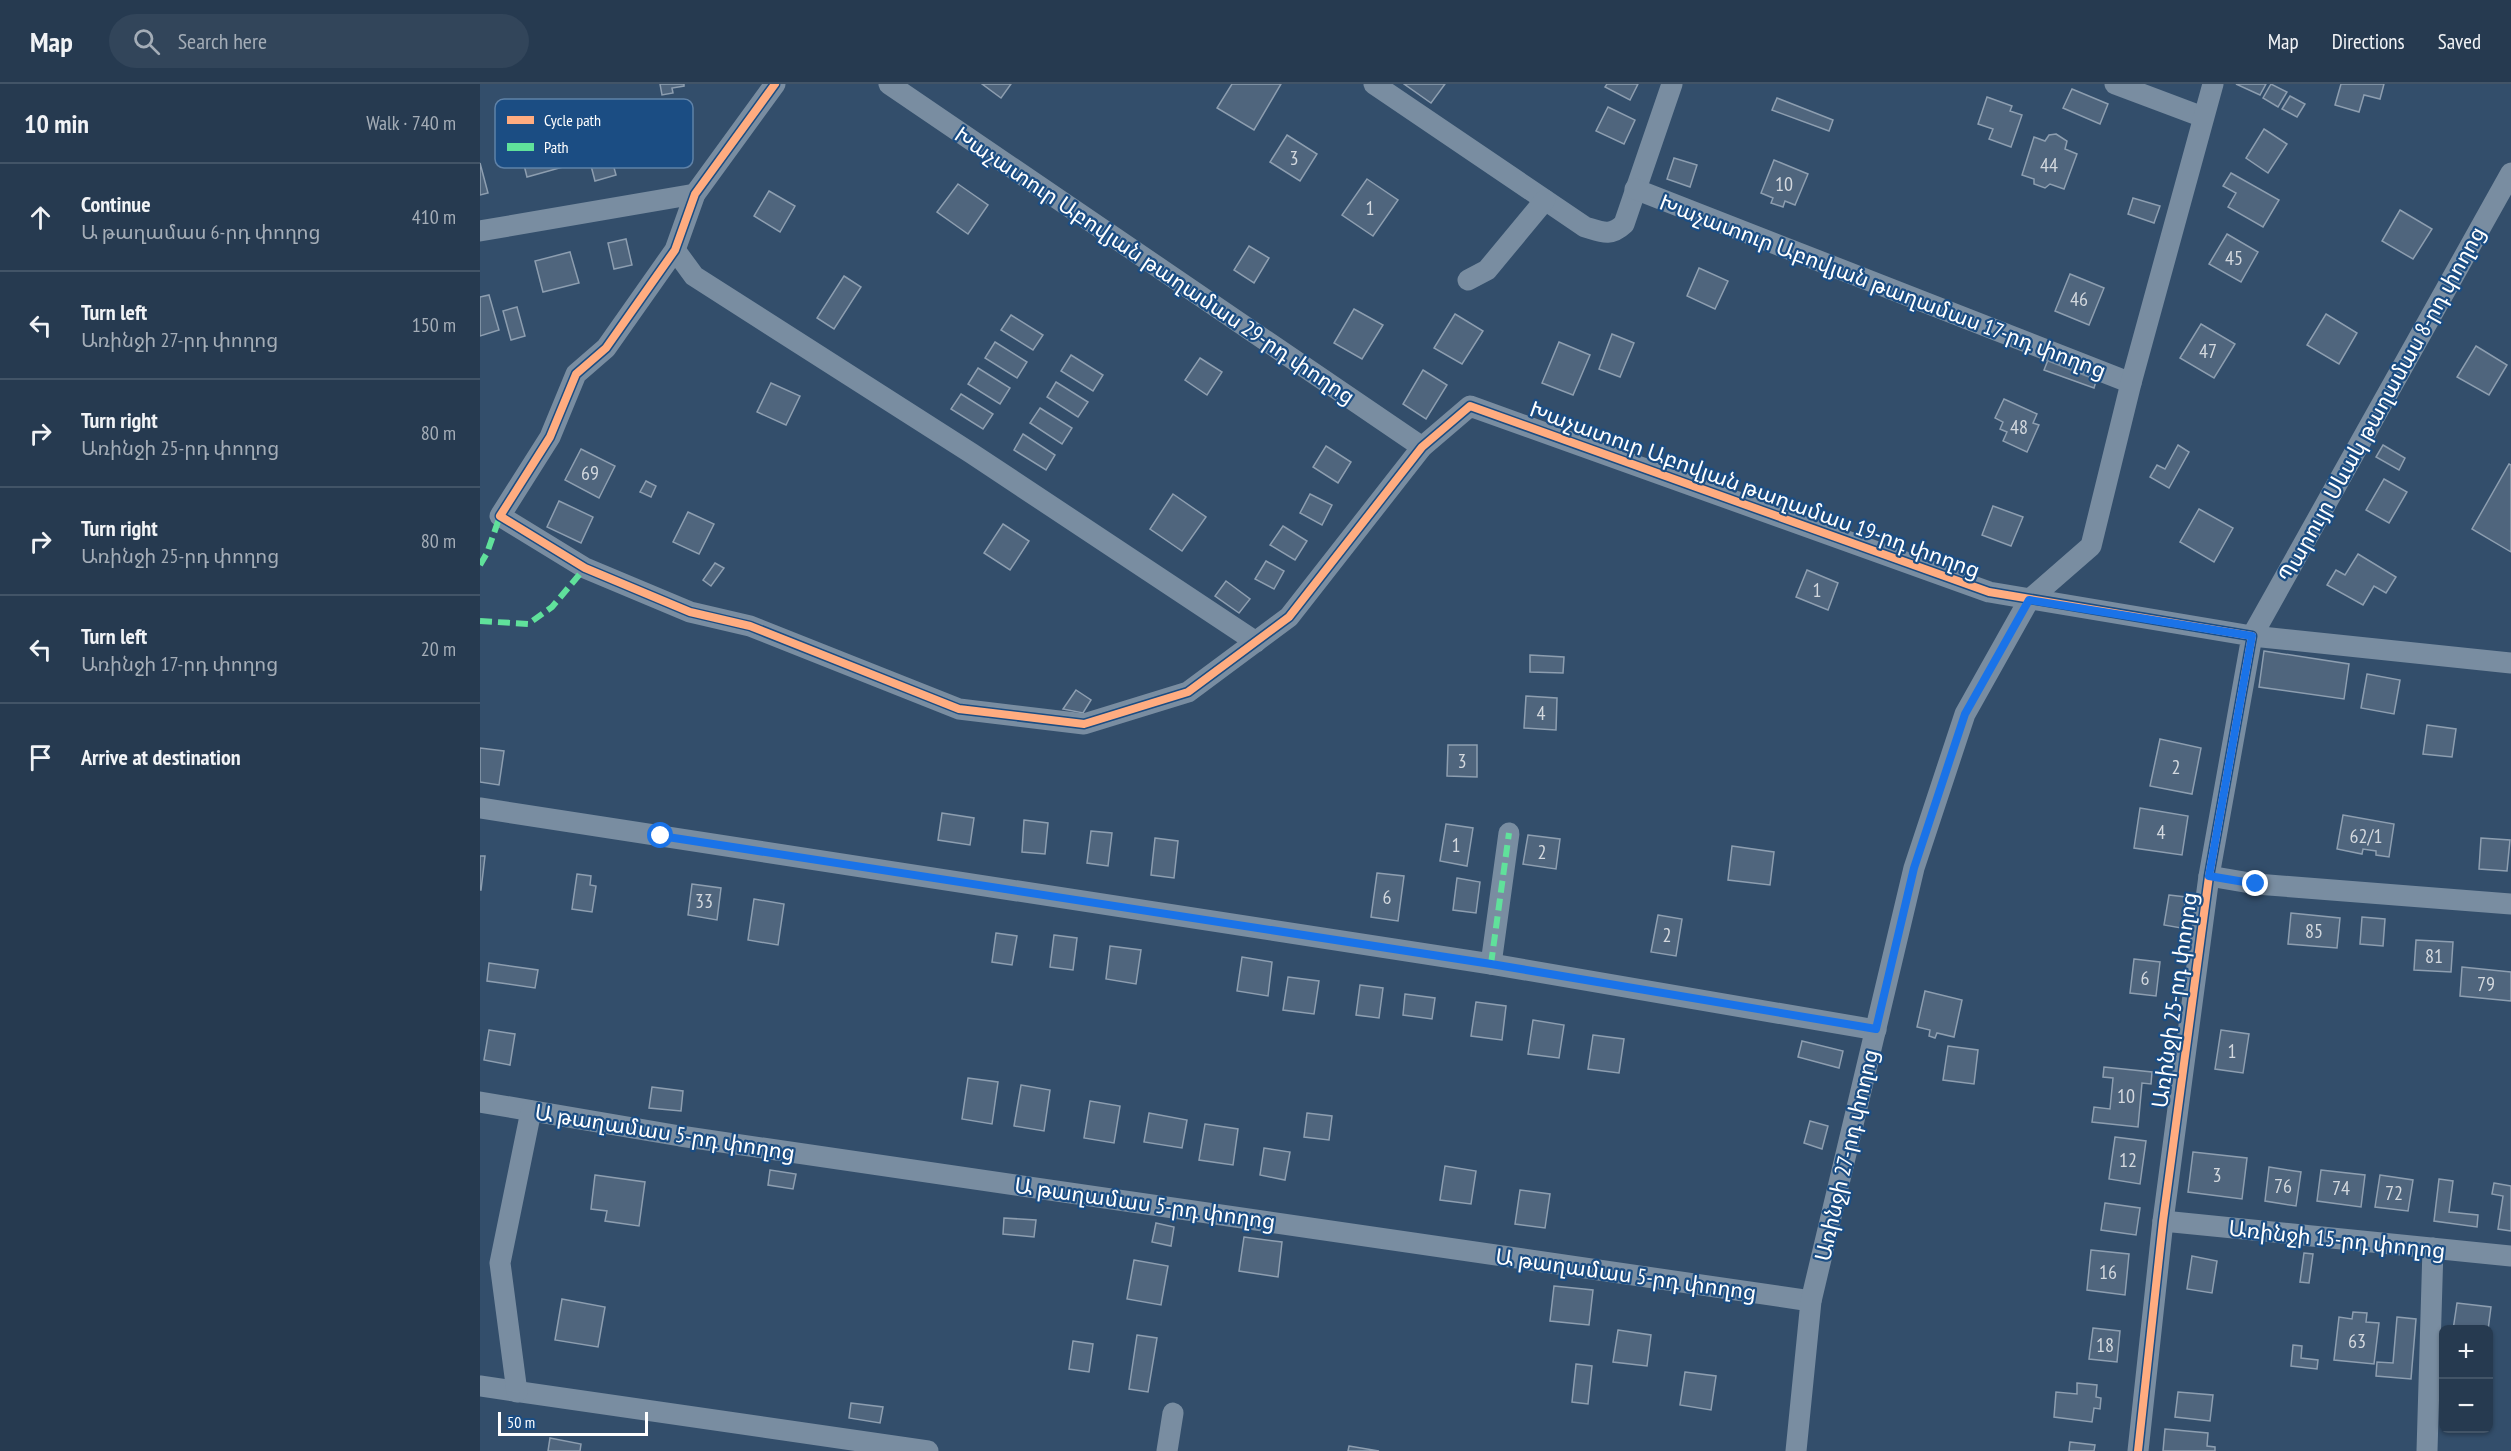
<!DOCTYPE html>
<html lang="en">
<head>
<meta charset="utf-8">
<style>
  :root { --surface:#263a50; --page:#32455a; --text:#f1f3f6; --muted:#a4adb7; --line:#425467 }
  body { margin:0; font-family:"PT Sans Narrow","Noto Sans Armenian",sans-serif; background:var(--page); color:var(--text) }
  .controls { position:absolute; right:18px; bottom:18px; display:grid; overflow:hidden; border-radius:9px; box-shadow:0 2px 4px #0004 }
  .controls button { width:54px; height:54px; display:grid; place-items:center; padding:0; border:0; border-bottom:2px solid var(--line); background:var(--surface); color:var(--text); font:30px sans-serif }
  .scale { position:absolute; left:18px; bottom:15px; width:150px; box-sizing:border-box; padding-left:6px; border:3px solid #fff; border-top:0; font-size:16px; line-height:21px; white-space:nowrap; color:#fff; -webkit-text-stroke:4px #1b4d83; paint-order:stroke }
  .stop { position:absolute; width:18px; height:18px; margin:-14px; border:4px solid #1a73e8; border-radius:50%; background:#fff }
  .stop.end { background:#1a73e8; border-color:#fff; box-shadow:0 2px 6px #0008 }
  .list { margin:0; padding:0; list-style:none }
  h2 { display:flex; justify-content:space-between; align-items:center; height:78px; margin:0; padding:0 24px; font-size:26px }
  h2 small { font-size:20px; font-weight:400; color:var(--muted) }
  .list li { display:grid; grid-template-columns:39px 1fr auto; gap:18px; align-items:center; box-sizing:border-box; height:108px; padding:0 24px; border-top:2px solid var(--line) }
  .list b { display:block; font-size:22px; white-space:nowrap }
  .list p { margin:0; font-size:20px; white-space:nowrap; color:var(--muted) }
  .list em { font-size:20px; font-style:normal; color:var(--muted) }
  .icon { flex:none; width:33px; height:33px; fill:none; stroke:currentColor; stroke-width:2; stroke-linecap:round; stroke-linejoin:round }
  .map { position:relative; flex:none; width:2031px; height:1367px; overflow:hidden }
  header { display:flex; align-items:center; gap:36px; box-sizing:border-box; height:84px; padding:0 30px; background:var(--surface); border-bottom:2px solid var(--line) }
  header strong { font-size:28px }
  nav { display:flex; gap:33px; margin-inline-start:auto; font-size:21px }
  .search { width:420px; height:54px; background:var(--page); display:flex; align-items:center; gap:15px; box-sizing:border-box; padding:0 21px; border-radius:33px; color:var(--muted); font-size:22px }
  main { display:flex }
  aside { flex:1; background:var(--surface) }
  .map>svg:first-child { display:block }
  .building { fill:#4f657d; stroke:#8d9eb0; stroke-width:1.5 }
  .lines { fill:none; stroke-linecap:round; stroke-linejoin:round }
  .minor { stroke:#798da1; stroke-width:21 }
  .quiet { stroke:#60e19b; stroke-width:6; stroke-dasharray:12 6; stroke-linecap:butt }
  .cycleway-casing { stroke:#1b4d83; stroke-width:11 }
  .cycleway { stroke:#ffac80; stroke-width:8 }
  .route { stroke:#1a73e8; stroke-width:8 }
  .labels { text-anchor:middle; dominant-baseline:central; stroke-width:4.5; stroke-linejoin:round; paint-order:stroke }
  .number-label { font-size:20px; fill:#d3d8de }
  .street-label { font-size:22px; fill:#fff; stroke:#1b4d83 }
  .key { fill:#1b4d83; stroke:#5f82a8; stroke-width:1.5 }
  .key-label { font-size:16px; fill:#fff }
</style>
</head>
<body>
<header>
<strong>Map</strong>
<div class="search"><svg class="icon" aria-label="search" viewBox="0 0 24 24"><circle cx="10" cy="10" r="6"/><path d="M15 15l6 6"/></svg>Search here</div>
<nav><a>Map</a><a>Directions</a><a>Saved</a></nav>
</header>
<main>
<aside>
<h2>10 min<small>Walk · 740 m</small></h2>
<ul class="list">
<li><svg class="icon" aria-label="ahead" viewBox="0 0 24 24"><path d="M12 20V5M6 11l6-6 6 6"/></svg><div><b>Continue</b><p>Ա թաղամաս 6-րդ փողոց</p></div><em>410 m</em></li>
<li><svg class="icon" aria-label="left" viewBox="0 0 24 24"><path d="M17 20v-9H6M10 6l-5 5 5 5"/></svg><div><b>Turn left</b><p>Առինջի 27-րդ փողոց</p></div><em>150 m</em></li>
<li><svg class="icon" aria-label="right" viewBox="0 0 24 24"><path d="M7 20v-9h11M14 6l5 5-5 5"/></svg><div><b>Turn right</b><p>Առինջի 25-րդ փողոց</p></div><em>80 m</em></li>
<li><svg class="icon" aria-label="right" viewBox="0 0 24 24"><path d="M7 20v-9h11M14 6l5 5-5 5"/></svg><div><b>Turn right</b><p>Առինջի 25-րդ փողոց</p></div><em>80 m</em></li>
<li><svg class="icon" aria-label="left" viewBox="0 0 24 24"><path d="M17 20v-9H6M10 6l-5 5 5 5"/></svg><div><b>Turn left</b><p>Առինջի 17-րդ փողոց</p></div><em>20 m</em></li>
<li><svg class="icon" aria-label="arrive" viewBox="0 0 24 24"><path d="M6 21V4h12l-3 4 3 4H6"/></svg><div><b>Arrive at destination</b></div></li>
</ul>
</aside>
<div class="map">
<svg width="2031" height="1367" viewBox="0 0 2031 1367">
  <rect width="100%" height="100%" fill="#334e6b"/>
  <g class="building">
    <polygon points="180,0 204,0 204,2 192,4 193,9 182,11"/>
    <polygon points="502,0 531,0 521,14"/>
    <polygon points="752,0 801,0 774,46 737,24"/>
    <polygon points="924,0 965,0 951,19"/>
    <polygon points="1127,0 1158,0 1150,16 1125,3"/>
    <polygon points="1756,0 1786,0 1780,11"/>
    <polygon points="1791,0 1807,8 1798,23 1783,14"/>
    <polygon points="1861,0 1904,0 1900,15 1884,11 1879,28 1855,21"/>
    <polygon points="1592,5 1628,20 1620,40 1583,24"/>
    <polygon points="1810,12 1825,20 1817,33 1802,25"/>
    <polygon points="1507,13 1532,22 1530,27 1542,31 1531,63 1509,55 1513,45 1498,40"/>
    <polygon points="1297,14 1353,36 1349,47 1292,26"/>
    <polygon points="1128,23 1155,36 1144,60 1116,47"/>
    <polygon points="1784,45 1807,60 1788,89 1766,74"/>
    <polygon points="1576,50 1587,57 1585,65 1597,70 1584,105 1570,100 1565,104 1554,100 1554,95 1542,91 1554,53 1565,57 1569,51"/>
    <polygon points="807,51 837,70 820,97 790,78"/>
    <polygon points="75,52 83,83 47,93 39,61"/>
    <polygon points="130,69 136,91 115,97 109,74"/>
    <polygon points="1194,74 1217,81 1210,103 1187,95"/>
    <polygon points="1294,76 1328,90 1315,121 1305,117 1303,123 1291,119 1293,114 1281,109"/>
    <polygon points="0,79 8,109 0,111"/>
    <polygon points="1751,89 1799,116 1783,143 1748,123 1756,109 1743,102"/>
    <polygon points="887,95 918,116 893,152 862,131"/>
    <polygon points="478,100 508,121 488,150 457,128"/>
    <polygon points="289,107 315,122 300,148 274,132"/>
    <polygon points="1653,114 1680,122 1674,139 1648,130"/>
    <polygon points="1920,126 1952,145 1933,175 1902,157"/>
    <polygon points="1747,150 1778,168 1761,198 1729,180"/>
    <polygon points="146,155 152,181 134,185 128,159"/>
    <polygon points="769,162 789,174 774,199 754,186"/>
    <polygon points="90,168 99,199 63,208 55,177"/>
    <polygon points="1219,184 1248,197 1235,225 1207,212"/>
    <polygon points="1590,190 1624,204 1609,241 1575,227"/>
    <polygon points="364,192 381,203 354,245 337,234"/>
    <polygon points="9,211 19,246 0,252 0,213"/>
    <polygon points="37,223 45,252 31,256 23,227"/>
    <polygon points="874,225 903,241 882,275 854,259"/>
    <polygon points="975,230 1003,247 982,280 954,264"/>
    <polygon points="1846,230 1877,249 1859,280 1827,261"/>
    <polygon points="531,231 563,251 553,266 521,246"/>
    <polygon points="1721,240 1755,260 1734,294 1700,274"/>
    <polygon points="1132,250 1154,259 1140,293 1119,285"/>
    <polygon points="515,258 547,278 537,294 505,274"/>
    <polygon points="1079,258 1110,271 1093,311 1062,299"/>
    <polygon points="1996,262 2027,281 2009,311 1977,293"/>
    <polygon points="591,271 623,291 613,307 581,287"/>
    <polygon points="720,274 742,288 727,311 705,296"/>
    <polygon points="1568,276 1617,294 1614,304 1564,286"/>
    <polygon points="498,284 530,304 520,320 488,300"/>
    <polygon points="943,286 967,301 946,335 923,320"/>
    <polygon points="576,298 608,318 598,333 567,313"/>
    <polygon points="291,299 320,312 306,341 277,328"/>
    <polygon points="481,310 513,330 503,345 471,325"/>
    <polygon points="1524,315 1557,330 1553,339 1559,341 1547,368 1523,357 1527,348 1520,345 1523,338 1515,334"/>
    <polygon points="560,324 592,344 582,360 550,339"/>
    <polygon points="543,350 575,371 566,386 534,366"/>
    <polygon points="1698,361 1709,368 1689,404 1670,393 1677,381 1685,385"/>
    <polygon points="1903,361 1925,374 1919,386 1896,373"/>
    <polygon points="846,362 871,378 858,399 833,383"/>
    <polygon points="101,365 135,382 119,414 85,396"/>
    <polygon points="2029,380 2031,381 2031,468 1992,445"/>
    <polygon points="1904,395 1927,408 1909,439 1886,426"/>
    <polygon points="166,397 176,402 171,413 160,408"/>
    <polygon points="693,410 726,433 702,467 670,445"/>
    <polygon points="830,410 852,421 842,441 820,429"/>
    <polygon points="79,417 113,433 101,459 67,443"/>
    <polygon points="1513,422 1543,433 1531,462 1502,451"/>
    <polygon points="1719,425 1753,444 1734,478 1700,458"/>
    <polygon points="208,428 234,440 219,470 193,458"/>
    <polygon points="523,440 549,457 530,486 504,469"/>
    <polygon points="803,442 827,457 815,476 790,461"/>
    <polygon points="1878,470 1916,493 1906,509 1894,502 1883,521 1847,501 1856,486 1865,491"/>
    <polygon points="786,477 804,487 794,505 775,495"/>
    <polygon points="235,479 244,484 231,502 223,496"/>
    <polygon points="1327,486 1358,499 1348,526 1316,513"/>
    <polygon points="746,497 770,515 759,529 735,512"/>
    <polygon points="1784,567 1869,580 1864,615 1779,603"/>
    <polygon points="1050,571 1084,573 1083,589 1050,588"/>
    <polygon points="1887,590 1920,596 1914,630 1881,624"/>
    <polygon points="596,606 611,616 603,629 583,625"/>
    <polygon points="1046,612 1077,614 1076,646 1044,644"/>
    <polygon points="1947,641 1976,645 1972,673 1943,670"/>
    <polygon points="1680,655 1721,664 1712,710 1670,702"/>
    <polygon points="968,661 997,661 997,693 967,692"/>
    <polygon points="0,664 24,667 19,701 0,698"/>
    <polygon points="1660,724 1708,732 1702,771 1654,764"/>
    <polygon points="462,729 494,734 490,761 458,756"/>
    <polygon points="1863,731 1914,740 1909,773 1896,771 1896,767 1883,765 1882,770 1857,765"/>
    <polygon points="544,736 568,739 565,770 542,768"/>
    <polygon points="966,740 993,744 987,782 960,777"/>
    <polygon points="611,747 632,749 628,782 607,779"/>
    <polygon points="1048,751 1080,755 1076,785 1043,780"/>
    <polygon points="675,754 698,757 694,794 671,791"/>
    <polygon points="2001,754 2030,756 2027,787 1999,785"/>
    <polygon points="1252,762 1294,768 1290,801 1248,796"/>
    <polygon points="0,772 5,772 1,806 0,806"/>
    <polygon points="897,789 924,792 918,837 891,833"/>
    <polygon points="97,790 111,792 110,801 116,802 112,828 92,825"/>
    <polygon points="977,794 1000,798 996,829 973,826"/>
    <polygon points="212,800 241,804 237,836 208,831"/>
    <polygon points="1689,811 1706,813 1701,844 1684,841"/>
    <polygon points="274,815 304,820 298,861 268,856"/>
    <polygon points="1811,829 1860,834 1857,864 1808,860"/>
    <polygon points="1178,831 1202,835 1196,872 1171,868"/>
    <polygon points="1882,833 1905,835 1903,862 1880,860"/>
    <polygon points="516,849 537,852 532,881 512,878"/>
    <polygon points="574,851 597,854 593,886 570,883"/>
    <polygon points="1936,856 1973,858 1971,888 1934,886"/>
    <polygon points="630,862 661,866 656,900 626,895"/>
    <polygon points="762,873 792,878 788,912 757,907"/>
    <polygon points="1654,875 1680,878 1676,912 1650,909"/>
    <polygon points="9,879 58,886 55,904 7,897"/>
    <polygon points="1982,883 2031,888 2031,917 1980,912"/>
    <polygon points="808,893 839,897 834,930 803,926"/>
    <polygon points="880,901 903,904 899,934 876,931"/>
    <polygon points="1445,907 1482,916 1474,953 1457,949 1455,954 1449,952 1450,946 1437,943"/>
    <polygon points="925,910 955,914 952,935 923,931"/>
    <polygon points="996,918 1026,922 1022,956 991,952"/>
    <polygon points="1053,936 1084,941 1079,974 1048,970"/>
    <polygon points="9,946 35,950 30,981 4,976"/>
    <polygon points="1741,946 1769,950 1763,989 1735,985"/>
    <polygon points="1113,951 1144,955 1139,989 1108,985"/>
    <polygon points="1322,957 1363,967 1359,984 1318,973"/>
    <polygon points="1468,962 1498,966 1494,1000 1463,996"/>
    <polygon points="1624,983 1672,988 1671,1000 1662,999 1658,1043 1612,1038 1614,1023 1630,1025 1633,994 1623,993"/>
    <polygon points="488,994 518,998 512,1040 482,1035"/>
    <polygon points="541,1001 570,1006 564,1047 534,1042"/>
    <polygon points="172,1003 203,1007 201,1027 169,1024"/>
    <polygon points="610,1017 640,1022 634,1059 604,1054"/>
    <polygon points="669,1029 707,1036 702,1064 664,1058"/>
    <polygon points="827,1029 852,1032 849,1056 824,1053"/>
    <polygon points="1330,1037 1348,1042 1342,1065 1324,1059"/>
    <polygon points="725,1040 758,1045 753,1081 719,1076"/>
    <polygon points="1635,1053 1666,1057 1660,1100 1629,1095"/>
    <polygon points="784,1064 810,1068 805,1096 780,1091"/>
    <polygon points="1713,1068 1767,1074 1762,1115 1708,1108"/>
    <polygon points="965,1082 996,1087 991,1120 960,1116"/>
    <polygon points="1789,1083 1821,1088 1816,1122 1785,1117"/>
    <polygon points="290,1086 316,1090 313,1105 288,1101"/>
    <polygon points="1841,1086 1885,1091 1881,1123 1837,1117"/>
    <polygon points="115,1091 165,1098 159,1142 125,1137 127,1127 111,1125"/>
    <polygon points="1900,1091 1933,1096 1928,1127 1895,1123"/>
    <polygon points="1959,1095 1973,1097 1969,1128 1998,1131 1997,1143 1954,1137"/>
    <polygon points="2014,1099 2031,1102 2031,1147 2018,1145 2023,1112 2012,1110"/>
    <polygon points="1040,1106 1070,1110 1065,1144 1035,1140"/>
    <polygon points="1625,1119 1660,1124 1656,1151 1621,1146"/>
    <polygon points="524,1134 556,1136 554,1153 523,1150"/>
    <polygon points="676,1139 694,1143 691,1162 672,1158"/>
    <polygon points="764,1153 802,1158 798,1193 759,1187"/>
    <polygon points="1611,1166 1649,1170 1645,1211 1607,1206"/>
    <polygon points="1824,1169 1833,1170 1829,1199 1820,1198"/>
    <polygon points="1712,1172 1737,1177 1732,1209 1707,1205"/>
    <polygon points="654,1176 688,1182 681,1221 647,1215"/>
    <polygon points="1074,1202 1113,1206 1109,1241 1070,1237"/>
    <polygon points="82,1215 125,1223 118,1263 75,1256"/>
    <polygon points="1977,1219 2011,1223 2008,1246 1973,1246"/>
    <polygon points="1873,1228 1887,1229 1886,1238 1899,1239 1894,1280 1854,1276 1859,1233 1872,1235"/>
    <polygon points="1917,1233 1936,1235 1931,1295 1896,1292 1897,1278 1913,1279"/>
    <polygon points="1613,1244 1640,1247 1637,1278 1609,1275"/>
    <polygon points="1138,1246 1171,1251 1167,1282 1133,1278"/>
    <polygon points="657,1251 677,1254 668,1308 649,1305"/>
    <polygon points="593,1257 613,1260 609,1288 589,1285"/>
    <polygon points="1813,1261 1822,1262 1821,1274 1838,1276 1837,1285 1811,1282"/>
    <polygon points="1096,1280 1112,1282 1108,1320 1092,1318"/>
    <polygon points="1205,1288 1236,1292 1231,1326 1200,1321"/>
    <polygon points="1597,1299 1617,1301 1616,1313 1621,1314 1620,1325 1614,1324 1612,1338 1574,1333 1576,1308 1597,1310"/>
    <polygon points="1698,1308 1733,1311 1730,1337 1695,1333"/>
    <polygon points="371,1319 403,1323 400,1339 369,1334"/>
    <polygon points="1685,1345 1728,1349 1727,1362 1735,1363 1735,1367 1683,1367"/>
    <polygon points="70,1354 101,1360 100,1367 68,1367"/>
    <polygon points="1590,1358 1615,1361 1614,1367 1589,1367"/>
    <polygon points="869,1362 899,1367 868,1367"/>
  </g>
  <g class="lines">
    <g class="minor">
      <polyline points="295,0 215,110 195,166 126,264 96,290 70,353 20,432 105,484 210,528 270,542 479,625 604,640 708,608 809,533 942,363 990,322 1509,508 1772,552 1729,792 1683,1137 1658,1367"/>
      <polyline points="409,0 942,363"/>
      <path d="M894,0L1105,143C1122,148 1130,153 1144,140L1192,0"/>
      <polyline points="1635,0 1723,33"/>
      <polyline points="2031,89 1772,552 2031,579"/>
      <polyline points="1155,105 1651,299"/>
      <polyline points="0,147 215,110"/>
      <polyline points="195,166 214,192 491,369 776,558"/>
      <polyline points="988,196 1007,186 1065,116"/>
      <polyline points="0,724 1011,880 1396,946"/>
      <polyline points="1729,792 1776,800 2031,820"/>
      <polyline points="1011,880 1029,749"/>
      <polyline points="0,1018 200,1052 1331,1217"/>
      <polyline points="1683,1137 2031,1172"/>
      <polyline points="0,1302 448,1367"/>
      <polyline points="37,1308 20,1179 51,1027"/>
      <polyline points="687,1367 693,1329"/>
      <polyline points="1316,1367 1331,1217 1434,784 1485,630 1549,516 1611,462 1651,299 1733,0"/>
      <polyline points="1947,1367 1953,1164"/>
    </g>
    <g class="quiet">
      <polyline points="0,481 7,469 20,432"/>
      <polyline points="0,537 48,540 72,523 105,484"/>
      <polyline points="1011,880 1029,749"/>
    </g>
    <g class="cycleway-casing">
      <polyline id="cycleway" points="295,0 215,110 195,166 126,264 96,290 70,353 20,432 105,484 210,528 270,542 479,625 604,640 708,608 809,533 942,363 990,322 1509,508 1772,552 1729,792 1683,1137 1658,1367"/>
    </g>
    <use href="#cycleway" class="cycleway"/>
  </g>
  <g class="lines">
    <polyline class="route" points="181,752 1011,880 1396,945 1434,784 1485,630 1549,516 1772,552 1729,792 1776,800"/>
  </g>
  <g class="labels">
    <g class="number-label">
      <text x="814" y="74">3</text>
      <text x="1569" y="81">44</text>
      <text x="1304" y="100">10</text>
      <text x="890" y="124">1</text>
      <text x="1754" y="174">45</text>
      <text x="1599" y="215">46</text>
      <text x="1728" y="267">47</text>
      <text x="1539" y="343">48</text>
      <text x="110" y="389">69</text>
      <text x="1337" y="506">1</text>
      <text x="1061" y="629">4</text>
      <text x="982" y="677">3</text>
      <text x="1696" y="683">2</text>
      <text x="1681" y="748">4</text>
      <text x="1886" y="752">62/1</text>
      <text x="976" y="761">1</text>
      <text x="1062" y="768">2</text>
      <text x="907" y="813">6</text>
      <text x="224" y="817">33</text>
      <text x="1834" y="847">85</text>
      <text x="1187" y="851">2</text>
      <text x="1954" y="872">81</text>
      <text x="1665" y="894">6</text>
      <text x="2006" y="900">79</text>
      <text x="1752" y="967">1</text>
      <text x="1646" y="1012">10</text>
      <text x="1648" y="1076">12</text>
      <text x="1737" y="1091">3</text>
      <text x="1803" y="1102">76</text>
      <text x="1861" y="1104">74</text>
      <text x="1914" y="1109">72</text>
      <text x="1628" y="1188">16</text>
      <text x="1877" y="1257">63</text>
      <text x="1625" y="1261">18</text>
    </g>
    <g class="street-label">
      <text transform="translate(675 181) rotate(34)">Խաչատուր Աբովյան թաղամաս 29-րդ փողոց</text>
      <text transform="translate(1403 202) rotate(21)">Խաչատուր Աբովյան թաղամաս 17-րդ փողոց</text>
      <text transform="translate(1901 320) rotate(-61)">Պարույր Սևակ թաղամաս 8-րդ փողոց</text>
      <text transform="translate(1275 405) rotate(20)">Խաչատուր Աբովյան թաղամաս 19-րդ փողոց</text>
      <text transform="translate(1694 916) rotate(-82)">Առինջի 25-րդ փողոց</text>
      <text transform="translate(185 1048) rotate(9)">Ա թաղամաս 5-րդ փողոց</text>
      <text transform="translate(1366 1071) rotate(-77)">Առինջի 27-րդ փողոց</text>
      <text transform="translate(665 1119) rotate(8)">Ա թաղամաս 5-րդ փողոց</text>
      <text transform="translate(1857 1155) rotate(6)">Առինջի 15-րդ փողոց</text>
      <text transform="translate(1146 1190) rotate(8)">Ա թաղամաս 5-րդ փողոց</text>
    </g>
  </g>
  <rect x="15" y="15" width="198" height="69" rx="9" class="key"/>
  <rect x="27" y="32" width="27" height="8" fill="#ffac80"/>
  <rect x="27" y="59" width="27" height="8" fill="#60e19b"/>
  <g class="key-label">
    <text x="64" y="42">Cycle path</text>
    <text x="64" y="69">Path</text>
  </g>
</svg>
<div class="controls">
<button>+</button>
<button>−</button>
</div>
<div class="scale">50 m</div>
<div class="stop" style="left:181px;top:752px"></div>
<div class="stop end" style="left:1776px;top:800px"></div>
</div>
</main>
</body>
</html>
